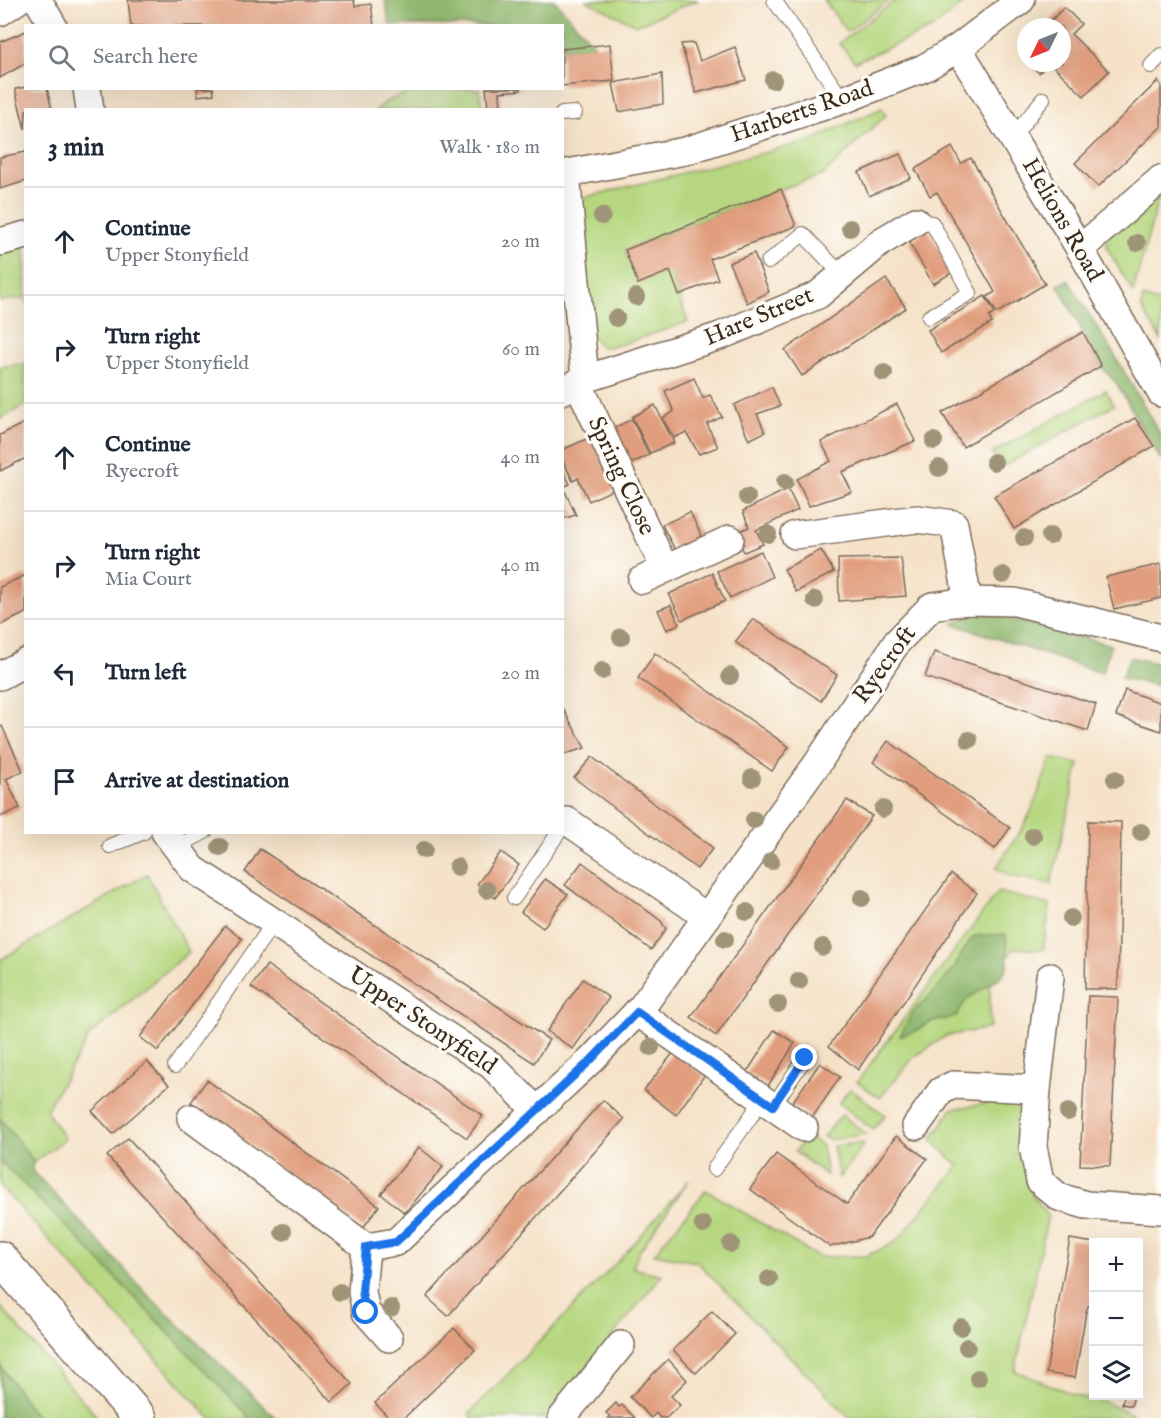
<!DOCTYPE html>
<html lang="en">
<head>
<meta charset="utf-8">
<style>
  :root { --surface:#fff; --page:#f2f2f3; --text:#1f2937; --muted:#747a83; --line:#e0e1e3 }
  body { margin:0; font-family:"IM FELL English",serif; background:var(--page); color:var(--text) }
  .controls { position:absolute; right:18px; bottom:18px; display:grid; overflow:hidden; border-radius:0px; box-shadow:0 6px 24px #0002 }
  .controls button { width:54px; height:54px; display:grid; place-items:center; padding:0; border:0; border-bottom:2px solid var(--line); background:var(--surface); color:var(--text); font:30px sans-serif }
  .compass { position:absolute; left:1017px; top:18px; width:54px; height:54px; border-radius:50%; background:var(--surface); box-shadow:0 6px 24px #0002; rotate:227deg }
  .stop { position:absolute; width:18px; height:18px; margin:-14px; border:4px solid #1a73e8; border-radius:50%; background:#fff }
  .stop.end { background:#1a73e8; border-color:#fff; box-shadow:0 2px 6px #0008 }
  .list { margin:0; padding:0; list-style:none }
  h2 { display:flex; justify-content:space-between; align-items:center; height:78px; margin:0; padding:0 24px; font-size:26px }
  h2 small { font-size:20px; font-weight:400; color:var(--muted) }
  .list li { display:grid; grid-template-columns:39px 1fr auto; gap:18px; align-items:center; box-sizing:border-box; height:108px; padding:0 24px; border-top:2px solid var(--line) }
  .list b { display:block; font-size:22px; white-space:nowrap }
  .list p { margin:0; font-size:20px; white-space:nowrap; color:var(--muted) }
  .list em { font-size:20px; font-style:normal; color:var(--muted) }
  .icon { flex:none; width:33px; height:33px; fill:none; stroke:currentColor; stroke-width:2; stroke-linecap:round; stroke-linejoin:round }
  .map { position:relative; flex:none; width:1161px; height:1418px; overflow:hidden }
  .search { position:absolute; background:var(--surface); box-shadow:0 6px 24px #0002; left:24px; top:24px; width:540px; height:66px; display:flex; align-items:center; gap:15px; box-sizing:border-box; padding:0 21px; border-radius:0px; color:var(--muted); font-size:22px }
  .panel { position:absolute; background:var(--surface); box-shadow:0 6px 24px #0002; left:24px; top:108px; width:540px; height:726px; border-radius:0px }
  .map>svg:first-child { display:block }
  .green { fill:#b6d77f; stroke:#78804e; stroke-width:1.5 }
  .forest { fill:#90b86e; stroke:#667146; stroke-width:1.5 }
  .building { fill:#e19e7e }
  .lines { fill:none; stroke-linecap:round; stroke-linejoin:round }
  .service-casing { stroke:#7c6a5a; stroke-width:16 }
  .minor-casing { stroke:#7c6a5a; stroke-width:30 }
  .tertiary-casing { stroke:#7c6a5a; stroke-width:36 }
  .service { stroke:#fff; stroke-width:14 }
  .minor { stroke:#fff; stroke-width:27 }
  .tertiary { stroke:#fff; stroke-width:33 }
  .tree { fill:#a09478 }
  .route { stroke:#1a73e8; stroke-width:8 }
  .labels { text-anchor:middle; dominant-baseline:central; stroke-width:6; stroke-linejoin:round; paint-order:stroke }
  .street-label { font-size:24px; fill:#3b2a1e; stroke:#fdfcf7 }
</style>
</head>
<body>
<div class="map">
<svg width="1161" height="1418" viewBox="0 0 1161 1418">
  <rect width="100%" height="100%" fill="#fdfcf7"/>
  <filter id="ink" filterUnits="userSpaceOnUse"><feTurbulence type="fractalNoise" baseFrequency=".0167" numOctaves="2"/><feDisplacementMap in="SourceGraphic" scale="12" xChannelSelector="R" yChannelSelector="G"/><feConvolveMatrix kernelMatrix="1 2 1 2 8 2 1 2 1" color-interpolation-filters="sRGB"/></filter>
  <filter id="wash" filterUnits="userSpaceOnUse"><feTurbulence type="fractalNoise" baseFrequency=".008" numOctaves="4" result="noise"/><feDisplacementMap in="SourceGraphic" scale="24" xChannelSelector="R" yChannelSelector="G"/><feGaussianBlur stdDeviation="1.35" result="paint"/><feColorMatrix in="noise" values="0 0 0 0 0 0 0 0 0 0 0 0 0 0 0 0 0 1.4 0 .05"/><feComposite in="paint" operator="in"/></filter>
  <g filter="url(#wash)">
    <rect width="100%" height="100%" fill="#f5e2c8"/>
    <g class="green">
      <polygon points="585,0 698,0 636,25"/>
      <polygon points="824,0 890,0 847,32"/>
      <polygon points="896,0 967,0 933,28 855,62 839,43"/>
      <polygon points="418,88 479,89 482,109 376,110 386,102"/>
      <polygon points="882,108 886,115 823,175 781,189 625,250 638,283 670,271 688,322 616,346 601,347 588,331 578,199 807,142"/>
      <polygon points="1159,196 1133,292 1107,248 1106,238"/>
      <polygon points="21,246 25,251 25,305 25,298 0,301 0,252"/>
      <polygon points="1143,297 1161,303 1161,340 1141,307"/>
      <polygon points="25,364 25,405 0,419 0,367"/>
      <polygon points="1106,390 1114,405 1000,468 992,453"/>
      <polygon points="1051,758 1079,764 1051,884 1010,876 996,868 1022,829 1033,807"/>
      <polygon points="147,874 189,952 90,1035 46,1110 65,1139 34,1162 0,1118 0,960"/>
      <polygon points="998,892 1050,905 1043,950 1014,948 990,981 990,1028 946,1036 914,1057 880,1098 857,1082"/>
      <polygon points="850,1089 885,1115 873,1130 839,1103"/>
      <polygon points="1002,1101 1027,1110 1025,1165 1033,1196 1048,1215 1015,1371 1088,1400 1090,1396 1132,1414 1129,1416 1133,1418 850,1418 697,1262 654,1254 706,1190 818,1257 866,1256 896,1242 959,1166 931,1140 952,1109"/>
      <polygon points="842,1115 866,1134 830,1140 823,1137"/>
      <polygon points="806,1136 822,1146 827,1175 795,1152"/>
      <polygon points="865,1143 839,1178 833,1146"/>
      <polygon points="0,1161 67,1227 250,1418 210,1418 0,1186"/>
      <polygon points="689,1180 638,1253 633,1268 662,1275 547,1418 472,1418 469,1414 621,1258"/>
      <polygon points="0,1306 98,1418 37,1418 0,1365"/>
    </g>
    <g class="forest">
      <polygon points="385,0 554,0 597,48 563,48 562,26 390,25"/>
      <polygon points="1068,280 1118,361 1161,436 1161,460 1117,384 1101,366 1058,285"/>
      <polygon points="976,611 1010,618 1111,645 1102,673 953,624"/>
      <polygon points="1130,657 1161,664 1161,686 1121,678"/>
      <polygon points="1006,934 1008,965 1002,976 967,999 955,1017 930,1022 916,1031 900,1036 913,1012 937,989 952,971 968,943 975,936"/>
      <polygon points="0,1118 34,1162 31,1169 149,1296 276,1418 250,1418 67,1227 0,1161"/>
      <polygon points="0,1365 37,1418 0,1418"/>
    </g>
    <g id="blocks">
      <g class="building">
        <polygon points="128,0 354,0 355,6 371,4 374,26 131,26"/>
        <polygon points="1064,7 1081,24 1071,34 1109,71 1084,96 1050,63 1062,63 1062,27 1045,27"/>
        <polygon points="26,31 26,63 0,78 0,42"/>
        <polygon points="694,43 700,61 735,47 746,80 696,93 681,44"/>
        <polygon points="610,44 614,81 562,86 562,49"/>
        <polygon points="1029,63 1049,63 1039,73"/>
        <polygon points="662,74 663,104 619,112 613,83"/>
        <polygon points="1158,81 1161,85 1161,127 1098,187 1075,163"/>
        <polygon points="26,87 26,88 47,88 52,110 26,110 25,129 15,89"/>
        <polygon points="197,88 213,88 214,94 198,96"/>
        <polygon points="486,88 521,88 521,90 500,92 501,108 488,109"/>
        <polygon points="952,147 961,163 971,158 1045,284 997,313 987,297 995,292 937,192 930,196 915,169"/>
        <polygon points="26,152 26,181 0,189 0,157"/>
        <polygon points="900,154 911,178 869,196 859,172"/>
        <polygon points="781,189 796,226 710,259 718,279 679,295 670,271 638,284 625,250"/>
        <polygon points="928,230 953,272 933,284 909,242"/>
        <polygon points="754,253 769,292 747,303 729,263"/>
        <polygon points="886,279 906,308 802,376 785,350"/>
        <polygon points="985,296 995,313 989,317 992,323 941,353 928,330"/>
        <polygon points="1083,332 1101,366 963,447 942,413"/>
        <polygon points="694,378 703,398 710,395 722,417 707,424 718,447 699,454 686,432 674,438 662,418 674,412 665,391"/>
        <polygon points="772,387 780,406 757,414 765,432 749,440 734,405"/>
        <polygon points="897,404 915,441 842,472 852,492 809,506 797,479 831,461 821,442"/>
        <polygon points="655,405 674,443 650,453 632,417"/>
        <polygon points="1135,418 1154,446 1014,529 994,496"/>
        <polygon points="632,419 649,455 626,466 608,431"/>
        <polygon points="26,422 26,458 0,471 0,435"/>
        <polygon points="591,437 617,488 589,501 578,478 573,481 562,459 562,450"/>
        <polygon points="562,468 570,484 563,487 576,515 562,519"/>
        <polygon points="788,489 798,510 756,530 763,544 744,552 735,533 749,527 743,511"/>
        <polygon points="690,512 707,547 680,559 662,525"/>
        <polygon points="821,550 834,572 796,592 784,569"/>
        <polygon points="761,551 772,577 730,598 717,571"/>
        <polygon points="901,558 906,596 839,601 838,559"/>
        <polygon points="1161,564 1161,598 1114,609 1106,577"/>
        <polygon points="712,573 725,601 682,620 669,594"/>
        <polygon points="26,575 26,613 0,625 0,587"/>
        <polygon points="671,605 679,624 667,630 658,610"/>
        <polygon points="753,619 837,675 821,701 735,642"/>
        <polygon points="934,652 1096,704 1088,731 925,677"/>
        <polygon points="655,653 789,747 772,771 638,678"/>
        <polygon points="1125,690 1161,703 1161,731 1116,716"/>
        <polygon points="562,707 585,748 562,755"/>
        <polygon points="2,726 23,771 6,779 20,808 0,817 0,727"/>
        <polygon points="888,741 1010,828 995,849 873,762"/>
        <polygon points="592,757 713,848 697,869 574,778"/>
        <polygon points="847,800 872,816 716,1036 691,1017"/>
        <polygon points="1088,821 1121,822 1118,989 1085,989"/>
        <polygon points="260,849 549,1040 534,1063 245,872"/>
        <polygon points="501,852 519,865 495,898 477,884"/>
        <polygon points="582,862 661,921 666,929 651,950 565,885"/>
        <polygon points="951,874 977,893 858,1070 829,1046"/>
        <polygon points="545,879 568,894 543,928 521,912"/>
        <polygon points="225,926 242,939 158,1051 140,1037"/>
        <polygon points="267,965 483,1116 467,1138 251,987"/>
        <polygon points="583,979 609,998 573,1049 547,1031"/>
        <polygon points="1088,996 1118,997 1110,1166 1080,1165"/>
        <polygon points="774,1030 795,1043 768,1086 747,1072"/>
        <polygon points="673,1053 704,1076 676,1115 644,1090"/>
        <polygon points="147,1061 169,1085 113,1134 92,1111"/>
        <polygon points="820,1063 840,1077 812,1118 791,1104"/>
        <polygon points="207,1080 379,1206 363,1228 191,1102"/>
        <polygon points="603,1100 624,1119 448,1316 427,1297"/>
        <polygon points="896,1136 927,1159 869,1237 830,1247 750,1189 776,1154 847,1204"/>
        <polygon points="128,1138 352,1384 332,1402 107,1156"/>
        <polygon points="419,1147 443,1167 405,1213 381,1194"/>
        <polygon points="1070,1239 1094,1243 1091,1292 1094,1294 1094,1305 1088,1306 1086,1312 1075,1378 1046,1373"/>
        <polygon points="712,1311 735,1334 696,1373 673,1350"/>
        <polygon points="454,1328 475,1350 404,1418 389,1418 375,1403"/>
        <polygon points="668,1359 687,1380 671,1396 680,1405 666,1418 660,1418 656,1413 651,1418 630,1397"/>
        <polygon points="1124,1396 1134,1396 1131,1406 1122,1404"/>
        <polygon points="616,1403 619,1407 622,1405 635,1418 608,1418 610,1416 606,1413"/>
      </g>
    </g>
  </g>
  <g filter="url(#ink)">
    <use href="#blocks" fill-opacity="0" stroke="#7c6a5a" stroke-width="1.5"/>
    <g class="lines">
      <g class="service-casing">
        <g id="service">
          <polyline points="774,0 843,100"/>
          <polyline points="1151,66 1161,55"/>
          <polyline points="562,114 575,113"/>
          <polyline points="1013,137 1043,99"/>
          <polyline points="916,221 932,223 970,293 929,317"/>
          <polyline points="768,262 803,234 842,275"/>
          <polyline points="110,846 144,832"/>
          <polyline points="176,847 205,832"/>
          <polyline points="514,898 559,832"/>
          <polyline points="175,1066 274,922"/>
          <polyline points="773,1106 805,1058"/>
          <polyline points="714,1169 763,1099"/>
        </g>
      </g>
      <g class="minor-casing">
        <g id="minor">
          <polyline points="38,0 53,26"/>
          <polyline points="0,12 18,0"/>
          <polyline points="958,48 1080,249 1161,393"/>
          <polyline points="87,88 90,110"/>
          <polyline points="562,174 685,151 843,100 924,68 958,48 1021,0"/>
          <polyline points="566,174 585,379"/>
          <polyline points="0,242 26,235"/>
          <polyline points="1080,249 1161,179"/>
          <polyline points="578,383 665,569"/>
          <polyline points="562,391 585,379 720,336 818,295 882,241 916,221"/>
          <polyline points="795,535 917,519 954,524 968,601"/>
          <polyline points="642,580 730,539"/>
          <polyline points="0,676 26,662"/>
          <polyline points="567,821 707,917"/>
          <polyline points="165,832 193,869 491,1065 537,1111"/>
          <polyline points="1050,977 1037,1089 1033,1147 1040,1181 1059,1197 1086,1205 1161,1210"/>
          <polyline points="637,1012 804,1128"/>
          <polyline points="191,1118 366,1247 396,1242 591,1060 642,1007 817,764 897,642 932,606 968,601 1015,602 1161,638"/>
          <polyline points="916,1126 941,1091 953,1085 1037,1089"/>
          <polyline points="366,1247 362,1292 366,1312 389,1338"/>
          <polyline points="562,1418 621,1345"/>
        </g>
      </g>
      <g class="tertiary-casing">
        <polyline id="tertiary" points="0,1258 140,1418"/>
      </g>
      <use href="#service" class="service"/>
      <use href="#minor" class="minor"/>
      <use href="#tertiary" class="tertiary"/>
    </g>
    <g class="tree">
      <circle cx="773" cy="80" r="9"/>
      <circle cx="602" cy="216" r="9"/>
      <circle cx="850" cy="228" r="9"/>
      <circle cx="1137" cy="243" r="9"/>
      <circle cx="636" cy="297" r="9"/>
      <circle cx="616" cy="318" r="9"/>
      <circle cx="884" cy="373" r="9"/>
      <circle cx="934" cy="441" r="9"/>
      <circle cx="994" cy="462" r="9"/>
      <circle cx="939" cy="468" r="9"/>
      <circle cx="785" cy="482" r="9"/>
      <circle cx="747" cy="497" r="9"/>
      <circle cx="768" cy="534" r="9"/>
      <circle cx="1050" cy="536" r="9"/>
      <circle cx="1024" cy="538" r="9"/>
      <circle cx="1003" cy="575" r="9"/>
      <circle cx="815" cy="600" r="9"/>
      <circle cx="621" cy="637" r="9"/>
      <circle cx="602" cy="671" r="9"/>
      <circle cx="730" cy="676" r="9"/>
      <circle cx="969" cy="740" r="9"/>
      <circle cx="752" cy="778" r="9"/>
      <circle cx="1115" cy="779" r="9"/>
      <circle cx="883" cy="809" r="9"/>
      <circle cx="754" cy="820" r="9"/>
      <circle cx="1141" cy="832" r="9"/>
      <circle cx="1033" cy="836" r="9"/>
      <circle cx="220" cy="847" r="9"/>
      <circle cx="424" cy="850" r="9"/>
      <circle cx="771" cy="861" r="9"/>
      <circle cx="457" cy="867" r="9"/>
      <circle cx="487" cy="890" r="9"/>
      <circle cx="862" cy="898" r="9"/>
      <circle cx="747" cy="912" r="9"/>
      <circle cx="1071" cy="918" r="9"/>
      <circle cx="725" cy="939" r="9"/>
      <circle cx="823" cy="947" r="9"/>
      <circle cx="799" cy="981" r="9"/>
      <circle cx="778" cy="1004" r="9"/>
      <circle cx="651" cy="1047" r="9"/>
      <circle cx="1068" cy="1112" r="9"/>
      <circle cx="703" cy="1225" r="9"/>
      <circle cx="283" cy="1232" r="9"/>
      <circle cx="731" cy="1244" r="9"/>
      <circle cx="769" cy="1279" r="9"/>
      <circle cx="340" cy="1292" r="9"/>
      <circle cx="391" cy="1308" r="9"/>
      <circle cx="961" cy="1327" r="9"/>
      <circle cx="967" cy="1347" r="9"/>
      <circle cx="978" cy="1378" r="9"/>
    </g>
  </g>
  <g class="lines" filter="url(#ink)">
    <polyline class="route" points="366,1312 362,1292 366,1247 396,1242 591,1060 637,1012 773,1106 805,1058"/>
  </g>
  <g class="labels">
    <g class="street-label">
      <text transform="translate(802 112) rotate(-19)">Harberts Road</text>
      <text transform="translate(1062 220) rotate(60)">Helions Road</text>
      <text transform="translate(759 317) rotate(-23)">Hare Street</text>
      <text transform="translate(621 476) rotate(65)">Spring Close</text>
      <text transform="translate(885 665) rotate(-54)">Ryecroft</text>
      <text transform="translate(422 1021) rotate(34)">Upper Stonyfield</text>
    </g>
  </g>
</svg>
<div class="controls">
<button>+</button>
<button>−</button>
<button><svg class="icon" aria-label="layers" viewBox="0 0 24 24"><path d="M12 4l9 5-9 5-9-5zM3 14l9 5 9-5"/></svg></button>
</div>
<svg class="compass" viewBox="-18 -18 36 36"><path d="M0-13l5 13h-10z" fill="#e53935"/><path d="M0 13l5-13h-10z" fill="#747a83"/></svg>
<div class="stop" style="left:366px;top:1312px"></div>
<div class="stop end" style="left:805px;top:1058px"></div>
<div class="search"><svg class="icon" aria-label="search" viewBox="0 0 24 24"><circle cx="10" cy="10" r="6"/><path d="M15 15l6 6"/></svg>Search here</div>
<section class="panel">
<h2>3 min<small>Walk · 180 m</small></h2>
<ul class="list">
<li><svg class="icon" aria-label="ahead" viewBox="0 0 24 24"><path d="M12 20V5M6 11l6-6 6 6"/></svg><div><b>Continue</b><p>Upper Stonyfield</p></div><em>20 m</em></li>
<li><svg class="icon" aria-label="right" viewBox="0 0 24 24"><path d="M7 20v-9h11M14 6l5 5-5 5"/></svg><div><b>Turn right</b><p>Upper Stonyfield</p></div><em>60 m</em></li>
<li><svg class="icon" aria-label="ahead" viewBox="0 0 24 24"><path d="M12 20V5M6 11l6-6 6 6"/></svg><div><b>Continue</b><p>Ryecroft</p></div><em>40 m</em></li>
<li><svg class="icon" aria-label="right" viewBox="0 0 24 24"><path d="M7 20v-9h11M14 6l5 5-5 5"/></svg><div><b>Turn right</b><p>Mia Court</p></div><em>40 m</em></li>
<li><svg class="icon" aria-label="left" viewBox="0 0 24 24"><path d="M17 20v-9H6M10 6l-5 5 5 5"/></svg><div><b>Turn left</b></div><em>20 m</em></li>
<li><svg class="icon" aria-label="arrive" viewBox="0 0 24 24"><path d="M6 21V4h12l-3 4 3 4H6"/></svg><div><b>Arrive at destination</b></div></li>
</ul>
</section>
</div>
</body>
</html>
